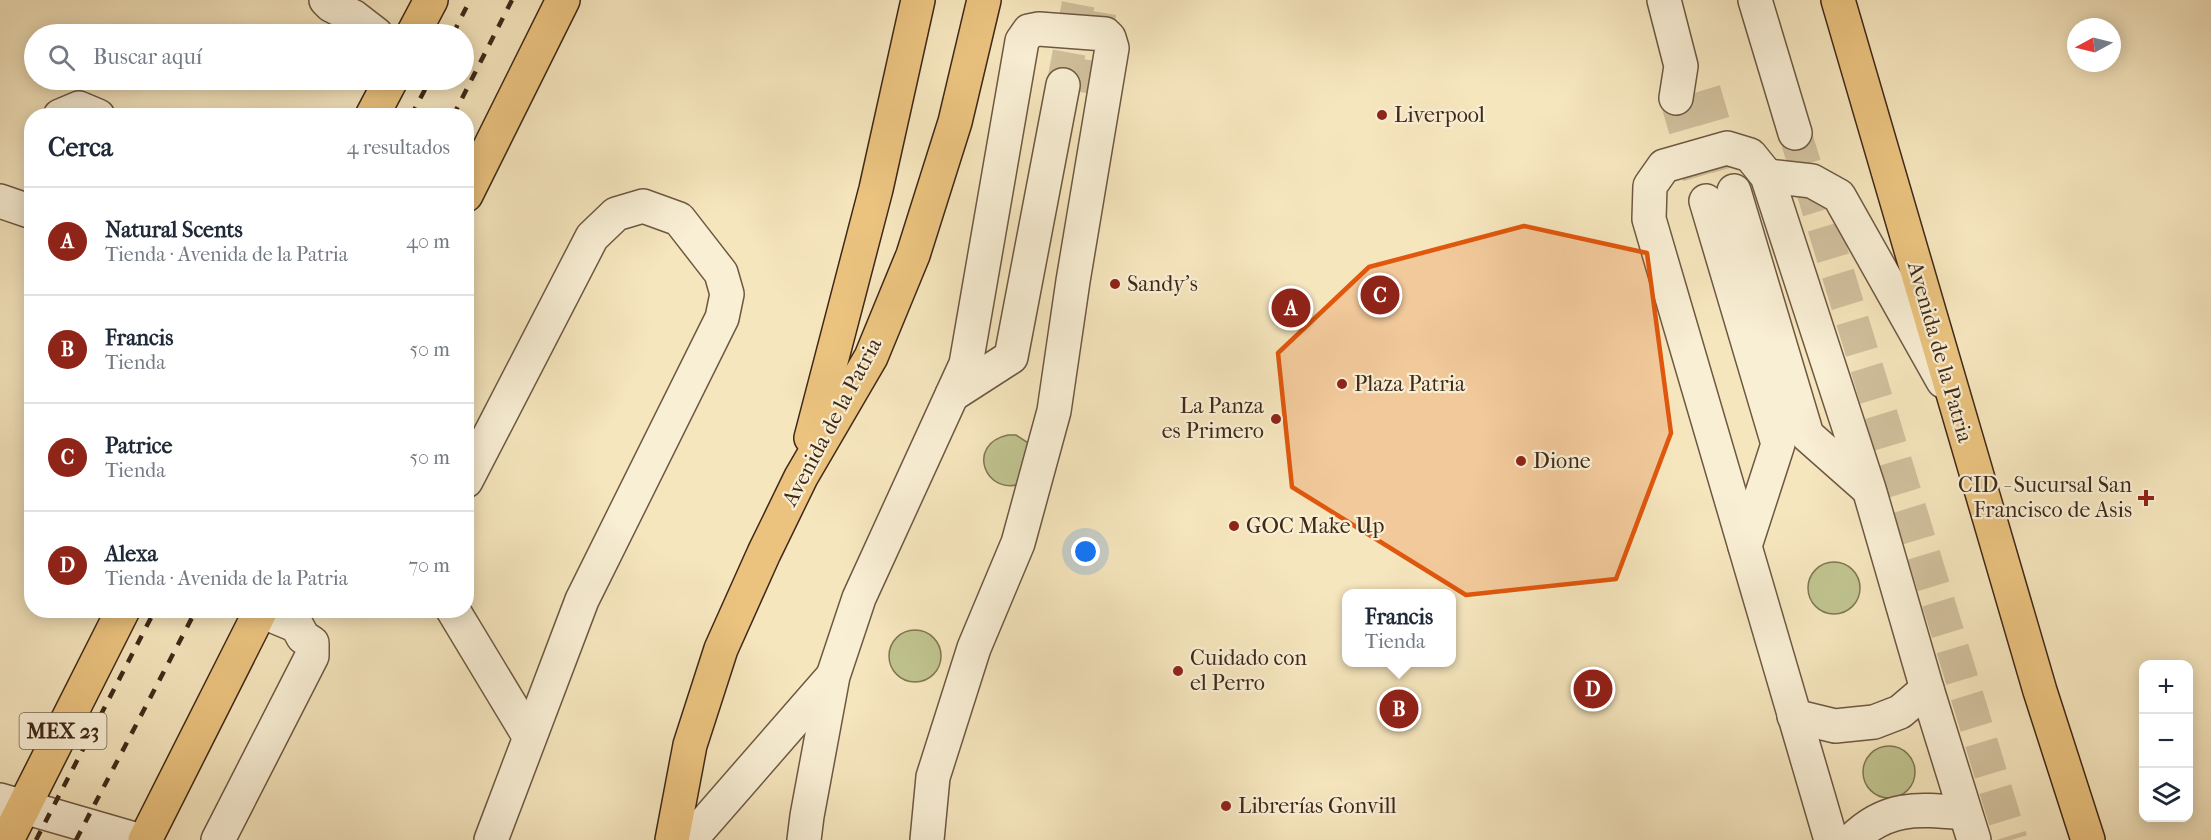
<!DOCTYPE html>
<html lang="es">
<head>
<meta charset="utf-8">
<style>
  :root { --surface:#fff; --page:#f6f6f7; --text:#1f2937; --muted:#747a83; --line:#e0e1e3; --accent:#8f2418 }
  body { margin:0; font-family:"IM FELL French Canon",serif; background:var(--page); color:var(--text) }
  .controls { position:absolute; right:18px; bottom:18px; display:grid; overflow:hidden; border-radius:12px; box-shadow:0 3px 15px #0003 }
  .controls button { width:54px; height:54px; display:grid; place-items:center; padding:0; border:0; border-bottom:2px solid var(--line); background:var(--surface); color:var(--text); font:30px sans-serif }
  .compass { position:absolute; left:2067px; top:18px; width:54px; height:54px; border-radius:50%; background:var(--surface); box-shadow:0 3px 15px #0003; rotate:263deg }
  .you { position:absolute; left:1086px; top:552px; width:21px; height:21px; margin:-15px; border:4px solid #fff; border-radius:50%; background:#1a73e8; box-shadow:0 0 0 9px #1a73e833 }
  .badge { display:grid; place-items:center; width:39px; height:39px; border-radius:50%; background:var(--accent); color:#fff; font-size:20px; font-weight:700 }
  .pin { position:absolute; translate:-50% -50%; border:3px solid #fff; box-shadow:0 2px 6px #0006 }
  .popup { position:absolute; left:1342px; top:589px; width:114px; height:78px; box-sizing:border-box; display:grid; place-content:center; border-radius:12px; background:var(--surface); filter:drop-shadow(0 2px 4px #0005); font-size:20px; white-space:nowrap; color:var(--muted) }
  .popup b { font-size:22px; color:var(--text) }
  .popup::after { content:''; position:absolute; left:50%; top:100%; margin-left:-12px; border:12px solid transparent; border-top-color:var(--surface) }
  .list { margin:0; padding:0; list-style:none }
  h2 { display:flex; justify-content:space-between; align-items:center; height:78px; margin:0; padding:0 24px; font-size:26px }
  h2 small { font-size:20px; font-weight:400; color:var(--muted) }
  .list li { display:grid; grid-template-columns:39px 1fr auto; gap:18px; align-items:center; box-sizing:border-box; height:108px; padding:0 24px; border-top:2px solid var(--line) }
  .list b { display:block; font-size:22px; white-space:nowrap }
  .list p { margin:0; font-size:20px; white-space:nowrap; color:var(--muted) }
  .list em { font-size:20px; font-style:normal; color:var(--muted) }
  .icon { flex:none; width:33px; height:33px; fill:none; stroke:currentColor; stroke-width:2; stroke-linecap:round; stroke-linejoin:round }
  .map { position:relative; flex:none; width:2211px; height:840px; overflow:hidden }
  .search { position:absolute; background:var(--surface); box-shadow:0 3px 15px #0003; left:24px; top:24px; width:450px; height:66px; display:flex; align-items:center; gap:15px; box-sizing:border-box; padding:0 21px; border-radius:33px; color:var(--muted); font-size:22px }
  .panel { position:absolute; background:var(--surface); box-shadow:0 3px 15px #0003; left:24px; top:108px; width:450px; height:510px; border-radius:24px }
  .map>svg:first-child { display:block }
  .green { fill:#c0c48f; stroke:#807654; stroke-width:1.5 }
  .lines { fill:none; stroke-linecap:round; stroke-linejoin:round }
  .minor-tunnel { stroke:#d1c09d; stroke-width:33; stroke-dasharray:33 16; stroke-linecap:butt }
  .minor-casing { stroke:#6d5842; stroke-width:36 }
  .major-casing { stroke:#3f2819; stroke-width:36 }
  .minor { stroke:#f9efd5; stroke-width:33 }
  .major { stroke:#ebc37f; stroke-width:33 }
  .rail { stroke:#3f2819; stroke-width:4.5; stroke-dasharray:10 10; stroke-linecap:butt }
  .marked { fill:#e0570d; fill-opacity:0.2; stroke:#e0570d; stroke-width:4.5; stroke-linejoin:round }
  .poi-dot { fill:#8f2418; stroke:#f9efd5; stroke-width:2 }
  .labels { text-anchor:middle; dominant-baseline:central; stroke-width:4.5; stroke-linejoin:round; paint-order:stroke }
  .shield { fill:#f9efd5; stroke:#776451; stroke-width:1.5 }
  .shield-label { font-size:21px; font-weight:bold; fill:#3f2819 }
  .poi-label { font-size:22px; fill:#3f2819; stroke:#f9efd5; text-anchor:start }
  .street-label { font-size:22px; fill:#3f2819; stroke:#f9efd5 }
</style>
</head>
<body>
<div class="map">
<svg width="2211" height="840" viewBox="0 0 2211 840">
  <rect width="100%" height="100%" fill="#f6e6be"/>
  <filter id="stains"><feTurbulence type="fractalNoise" baseFrequency=".00333" numOctaves="4"/><feColorMatrix values="0 0 0 0 .2 0 0 0 0 .09 0 0 0 0 .02 0 0 0 .5 -.17"/></filter>
  <radialGradient id="worn" r=".72"><stop offset=".6" stop-color="#630" stop-opacity="0"/><stop offset="1" stop-color="#630" stop-opacity=".3"/></radialGradient>
  <g class="green">
    <path d="M1008,435H1016L1030,444L1023,483C985,498 965,444 1008,435Z"/>
    <circle cx="1834" cy="588" r="26"/>
    <circle cx="915" cy="656" r="26"/>
    <circle cx="1889" cy="772" r="26"/>
  </g>
  <g class="lines">
    <g class="minor-tunnel">
      <polyline points="1063,85 1079,0"/>
      <polyline points="1704,90 1734,191"/>
      <polyline points="1086,93 1102,0"/>
      <polyline points="1676,98 1706,201"/>
      <polyline points="1795,133 2011,840"/>
    </g>
    <g class="minor-casing">
      <g id="minor">
        <polyline points="326,0 331,5 354,17 376,34"/>
        <polyline points="1664,0 1681,66 1676,98"/>
        <polyline points="1755,0 1795,133"/>
        <polyline points="60,116 79,108 98,116"/>
        <polyline points="1767,176 1812,181 1839,196 1943,381"/>
        <polyline points="1734,191 1807,435 1867,488"/>
        <polyline points="0,201 32,212"/>
        <polyline points="1706,201 1778,444 1745,546"/>
        <polyline points="952,395 1011,357 1063,85"/>
        <polyline points="466,481 592,237 616,214 643,206 679,219 721,273 727,294 722,318 582,600 491,840"/>
        <polyline points="453,610 529,736"/>
        <polyline points="1794,716 1835,726 1874,722 1900,712 1927,689"/>
        <polyline points="0,800 138,840"/>
        <polyline points="218,840 312,656 312,643 303,637 297,626 261,611"/>
        <polyline points="690,840 832,677"/>
        <polyline points="804,840 807,816 833,676 859,598 966,364 1022,41 1029,31 1039,29 1105,34 1109,38 1112,48 1073,281 1054,411 1018,543 974,648 933,777 927,840"/>
        <polyline points="1831,840 1649,219 1650,186 1664,166 1727,148 1750,155 1767,176 1869,489 1927,689 1974,840"/>
        <path d="M1852,840C1887,805 1919,809 1965,813"/>
      </g>
    </g>
    <g class="major-casing">
      <g id="major">
        <polyline points="1838,0 2040,691 2088,840"/>
        <polyline points="413,34 431,0"/>
        <polyline points="372,116 391,80"/>
        <polyline points="466,195 563,0"/>
        <polyline points="811,438 876,189 918,0"/>
        <polyline points="7,840 123,610"/>
        <polyline points="145,840 261,610"/>
        <polyline points="672,840 690,745 721,649 764,553 801,477 871,357 913,255 955,122 984,0"/>
      </g>
    </g>
    <use href="#minor" class="minor"/>
    <use href="#major" class="major"/>
    <g class="rail">
      <polyline points="453,34 470,0"/>
      <polyline points="411,116 430,80"/>
      <polyline points="453,116 512,0"/>
      <polyline points="36,840 155,610"/>
      <polyline points="76,840 196,610"/>
    </g>
  </g>
  <path class="marked" d="M1524,226L1647,253L1671,433L1616,579L1466,595L1292,487L1278,353L1369,267Z"/>
  <g class="poi-dot">
    <circle cx="1382" cy="115" r="6"/>
    <circle cx="1115" cy="284" r="6"/>
    <circle cx="1342" cy="384" r="6"/>
    <circle cx="1276" cy="419" r="6"/>
    <circle cx="1521" cy="461" r="6"/>
    <path d="M2143 489h6v6h6v6h-6v6h-6v-6h-6v-6h6z"/>
    <circle cx="1234" cy="526" r="6"/>
    <circle cx="1178" cy="671" r="6"/>
    <circle cx="1226" cy="806" r="6"/>
  </g>
  <g class="labels">
    <rect class="shield" x="19.5" y="713" width="87" height="36" rx="4.5"/>
    <g class="shield-label">
      <text x="63" y="731">MEX 23</text>
    </g>
    <g class="poi-label">
      <text x="1394" y="115">Liverpool</text>
      <text x="1127" y="284">Sandy's</text>
      <text x="1354" y="384">Plaza Patria</text>
      <text x="1264" y="406" text-anchor="end">La Panza<tspan x="1264" dy="25">es Primero</tspan></text>
      <text x="1533" y="461">Dione</text>
      <text x="2132" y="485" text-anchor="end">CID - Sucursal San<tspan x="2132" dy="25">Francisco de Asis</tspan></text>
      <text x="1246" y="526">GOC Make Up</text>
      <text x="1190" y="658">Cuidado con<tspan x="1190" dy="25">el Perro</tspan></text>
      <text x="1238" y="806">Librerías Gonvill</text>
    </g>
    <g class="street-label">
      <text transform="translate(1940 352) rotate(74)">Avenida de la Patria</text>
      <text transform="translate(832 422) rotate(-62)">Avenida de la Patria</text>
    </g>
  </g>
  <rect width="100%" height="100%" filter="url(#stains)"/>
  <rect width="100%" height="100%" fill="url(#worn)"/>
</svg>
<div class="controls">
<button>+</button>
<button>−</button>
<button><svg class="icon" aria-label="layers" viewBox="0 0 24 24"><path d="M12 4l9 5-9 5-9-5zM3 14l9 5 9-5"/></svg></button>
</div>
<svg class="compass" viewBox="-18 -18 36 36"><path d="M0-13l5 13h-10z" fill="#e53935"/><path d="M0 13l5-13h-10z" fill="#747a83"/></svg>
<div class="you"></div>
<div class="pin badge" style="left:1291px;top:308px">A</div>
<div class="pin badge" style="left:1399px;top:709px">B</div>
<div class="popup"><b>Francis</b>Tienda</div>
<div class="pin badge" style="left:1380px;top:295px">C</div>
<div class="pin badge" style="left:1593px;top:689px">D</div>
<div class="search"><svg class="icon" aria-label="search" viewBox="0 0 24 24"><circle cx="10" cy="10" r="6"/><path d="M15 15l6 6"/></svg>Buscar aquí</div>
<section class="panel">
<h2>Cerca<small>4 resultados</small></h2>
<ul class="list">
<li><span class="badge">A</span><div><b>Natural Scents</b><p>Tienda · Avenida de la Patria</p></div><em>40 m</em></li>
<li><span class="badge">B</span><div><b>Francis</b><p>Tienda</p></div><em>50 m</em></li>
<li><span class="badge">C</span><div><b>Patrice</b><p>Tienda</p></div><em>50 m</em></li>
<li><span class="badge">D</span><div><b>Alexa</b><p>Tienda · Avenida de la Patria</p></div><em>70 m</em></li>
</ul>
</section>
</div>
</body>
</html>
